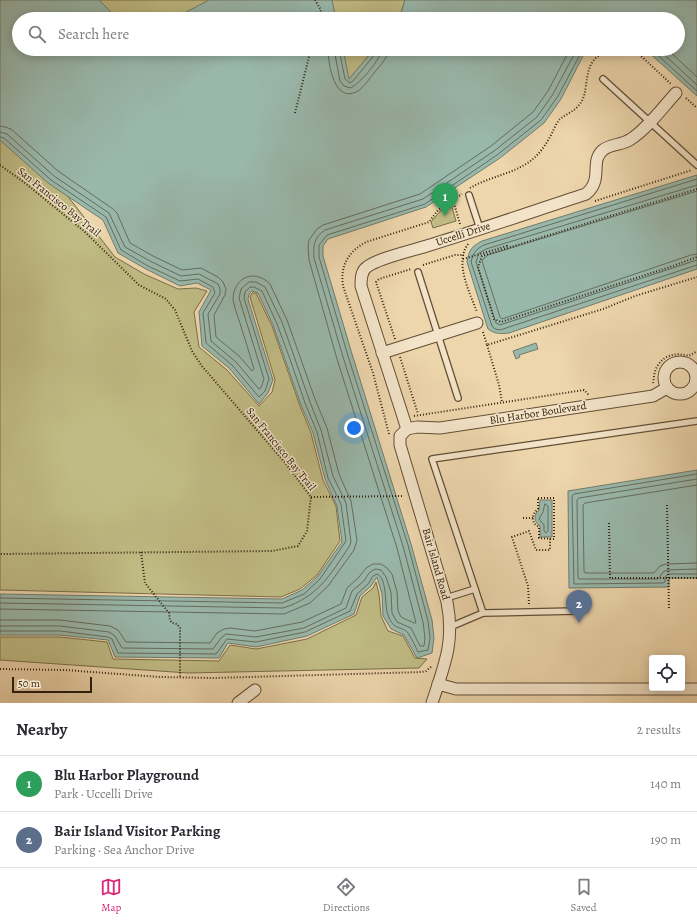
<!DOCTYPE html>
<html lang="en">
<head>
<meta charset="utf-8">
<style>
  :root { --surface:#fff; --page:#f7f7f7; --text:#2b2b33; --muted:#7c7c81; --line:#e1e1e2; --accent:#db2777 }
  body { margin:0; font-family:Alegreya,serif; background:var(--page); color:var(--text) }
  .controls { position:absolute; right:12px; bottom:12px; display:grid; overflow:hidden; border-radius:4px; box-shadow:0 2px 10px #0003 }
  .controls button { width:36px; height:36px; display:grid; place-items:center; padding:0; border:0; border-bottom:1px solid var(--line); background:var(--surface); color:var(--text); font:20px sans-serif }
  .scale { position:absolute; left:12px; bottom:10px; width:80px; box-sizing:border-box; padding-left:4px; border:2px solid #33210d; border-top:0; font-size:11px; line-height:14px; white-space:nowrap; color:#33210d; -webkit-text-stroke:3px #f3e4c9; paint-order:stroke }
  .you { position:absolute; left:354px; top:428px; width:14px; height:14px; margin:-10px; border:3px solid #fff; border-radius:50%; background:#1a73e8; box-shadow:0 0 0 6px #1a73e833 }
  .badge { display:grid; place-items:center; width:26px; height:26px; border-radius:50%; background:var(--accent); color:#fff; font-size:13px; font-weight:700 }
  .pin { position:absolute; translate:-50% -33px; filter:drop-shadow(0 1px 2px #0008) }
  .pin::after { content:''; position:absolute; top:21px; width:14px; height:12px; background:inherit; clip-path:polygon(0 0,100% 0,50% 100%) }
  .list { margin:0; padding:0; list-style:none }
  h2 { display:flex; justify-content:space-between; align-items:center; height:52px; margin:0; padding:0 16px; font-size:17px }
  h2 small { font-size:13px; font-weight:400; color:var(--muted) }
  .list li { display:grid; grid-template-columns:26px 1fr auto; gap:12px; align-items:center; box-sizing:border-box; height:56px; padding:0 16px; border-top:1px solid var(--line) }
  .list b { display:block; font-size:15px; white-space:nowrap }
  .list p { margin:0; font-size:13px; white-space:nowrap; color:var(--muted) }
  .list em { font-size:13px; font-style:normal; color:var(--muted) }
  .icon { flex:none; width:22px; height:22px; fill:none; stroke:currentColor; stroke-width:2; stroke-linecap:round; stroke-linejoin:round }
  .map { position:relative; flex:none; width:697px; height:703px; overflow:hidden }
  .search { position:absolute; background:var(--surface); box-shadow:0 2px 10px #0003; left:12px; right:12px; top:12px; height:44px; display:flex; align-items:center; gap:10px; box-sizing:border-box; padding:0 14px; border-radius:22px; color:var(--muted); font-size:15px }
  .sheet { height:164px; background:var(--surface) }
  nav { display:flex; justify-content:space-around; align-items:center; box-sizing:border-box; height:56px; border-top:1px solid var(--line); background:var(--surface); font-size:11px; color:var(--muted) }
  nav a { display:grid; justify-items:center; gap:2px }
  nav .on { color:var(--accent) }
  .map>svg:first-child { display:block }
  .green { fill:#c0bb84; stroke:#7a6e48 }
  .water { fill:#99b8ac; stroke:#707c6c }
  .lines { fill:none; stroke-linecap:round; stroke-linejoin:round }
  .shore { stroke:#666c5c; stroke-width:1 }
  .service-casing { stroke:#624e35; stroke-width:8 }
  .minor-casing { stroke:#624e35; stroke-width:13 }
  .path { stroke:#33210d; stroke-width:2; stroke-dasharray:1 2; stroke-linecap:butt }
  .service { stroke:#f3e4c9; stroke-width:5.5 }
  .minor { stroke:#f3e4c9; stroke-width:11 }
  .labels { text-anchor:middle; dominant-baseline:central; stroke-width:3; stroke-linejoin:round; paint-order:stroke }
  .street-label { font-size:11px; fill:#33210d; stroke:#f3e4c9 }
</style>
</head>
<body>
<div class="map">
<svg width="697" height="703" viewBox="0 0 697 703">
  <rect width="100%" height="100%" fill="#edd5ac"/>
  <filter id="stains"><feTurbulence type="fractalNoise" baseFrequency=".005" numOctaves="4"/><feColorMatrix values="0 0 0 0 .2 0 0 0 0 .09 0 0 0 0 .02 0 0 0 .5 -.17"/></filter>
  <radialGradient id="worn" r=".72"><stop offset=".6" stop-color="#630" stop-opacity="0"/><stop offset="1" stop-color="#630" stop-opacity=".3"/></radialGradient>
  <g class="green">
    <polygon points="99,0 405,0 399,19 118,19"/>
    <polygon points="209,49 374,49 349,80"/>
    <polygon points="0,123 28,145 115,257 144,274 178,289 196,288 207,291 194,312 199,347 227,370 259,406 272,392 275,380 250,297 252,293 256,293 272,326 300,406 311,433 323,480 336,506 340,541 317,575 300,589 281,597 0,590"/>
    <polygon points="451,204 456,221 433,228 431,222 442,209"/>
    <polygon points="376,582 379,594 381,616 388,631 403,636 415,658 427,659 419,668 188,673 0,660 0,637 60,637 107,642 113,659 219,661 230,645 256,649 307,639 356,615 362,597 373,588"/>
  </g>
  <g class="water">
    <polygon points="0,0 99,0 118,19 19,19 19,49 343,49 349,79 374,49 589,49 585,52 561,99 544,123 500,158 426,207 328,239 323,246 323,256 352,354 411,544 432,620 434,638 432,653 417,658 404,635 391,629 383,616 382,594 377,577 371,586 360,596 354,614 307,636 256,647 228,643 219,658 115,657 108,640 59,635 0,635 0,594 282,599 302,590 318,576 342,542 337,506 325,479 313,433 301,405 273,325 258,293 252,291 249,294 248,299 273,380 268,393 259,404 229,368 202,346 199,312 211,290 197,283 180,286 146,269 118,253 103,220 48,183 0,140"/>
    <polygon points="209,0 332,0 336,19 173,19"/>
    <polygon points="405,0 697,0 697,96 645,49 678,49 678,19 399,19"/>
    <path d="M697,175V269L509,333C500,334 495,334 488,329L467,262C469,250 471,247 482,241Z"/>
    <polygon points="536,343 538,349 519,355 520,357 516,359 513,351"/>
    <polygon points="697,470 697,578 669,578 669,587 569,588 568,491"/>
    <path d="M540,500H552V537H540V526C534,522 533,515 539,510Z"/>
  </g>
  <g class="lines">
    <g class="shore">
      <path d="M328,49C328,63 334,105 358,91C364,87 369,79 374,73C380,65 388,59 388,49"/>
      <path d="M334,49L340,81L344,86L350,88C358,86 382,58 382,49"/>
      <polyline points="339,49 345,79 350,83 353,81 376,53 377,49"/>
      <polyline points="651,49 697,91"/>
      <polyline points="658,49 697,85"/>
      <polyline points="667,49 697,77"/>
      <path d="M0,126L5,127L11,129L58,171L113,209L117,213L130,243L153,256L182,270L201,268L218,277L223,282L226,289L225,295L214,315L216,337L239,356L252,371L254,369C249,352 244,336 239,320C237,314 234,306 233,299C233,290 238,280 247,277C255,274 264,278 270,284L287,320L315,399L327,428L339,474L351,501L357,540L354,550L328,586L310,603L284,614L0,609"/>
      <path d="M0,132L7,134L54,176L109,213L125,247L150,261L181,276L199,274L218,284L220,289V294L208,314L211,341L236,362L259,389L261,388L264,379L239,298L241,289L249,282H256L265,287L282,322L310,402L321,430L333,476L346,503L351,542L349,547C330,575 318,597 283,608L0,603"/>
      <polyline points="0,137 4,138 51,180 106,217 121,250 148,266 180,281 198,279 213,287 215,293 203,313 206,343 232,365 259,397 265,391 269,379 244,298 245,292 250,287 254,287 262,291 277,324 290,359 305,403 317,432 328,478 341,504 346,541 320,579 304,594 282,603 0,598"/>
      <path d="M697,179L484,245C476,249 473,253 471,262L492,326L495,329L500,330L697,265"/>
      <polyline points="697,185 486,249 479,253 476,262 496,323 500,325 697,260"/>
      <polyline points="697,191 488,255 484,258 482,261 500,317 502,319 691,255 697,254"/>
      <polyline points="697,474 574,494 572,496 574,584 663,583 665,582 665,577 668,574 697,574"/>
      <polyline points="697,479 579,498 577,500 578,577 579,579 658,579 663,572 667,570 697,569"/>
      <polyline points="697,485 585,503 583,505 584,571 585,573 654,573 660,566 666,564 697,563"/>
      <polygon points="545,504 548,506 548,531 546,533 544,531 544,525 539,519 543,512"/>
      <polyline points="0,620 60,620 110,626 118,630 126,642 210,643 217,633 224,629 230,628 255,631 302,622 341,604 347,588 359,577 366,568 373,564 381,564 387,568 392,574 397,592 398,611 401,617 414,623 416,623 397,548 337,359 309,260 308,246 309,240 317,229 323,225 420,194 491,146 533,112 548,91 570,49"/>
      <path d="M0,626H60L109,632L115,636L122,648L213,649L221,638L226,634L256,637L304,628L346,608L352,591L364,581L369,573L375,569L381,570L386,577L391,592L392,613L397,622L411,628L420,646H424L425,638L423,622L403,546L343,357L314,258C313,246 314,237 325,230L423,199L494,151L537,117L553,94L577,49"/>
      <path d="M0,631H60L108,637L112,639L118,653L216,654L227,639L256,642L305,632L350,611L357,594L368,584L373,576L377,574C388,579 384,605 388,615C394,632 402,625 408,633C412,639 415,646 418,652L428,650L430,638L428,621L408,545L348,356L319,257V245L327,235L425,204L497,155L541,120L558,96L583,49"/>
    </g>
    <g class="service-casing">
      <g id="service">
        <polyline points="603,79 697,165"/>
        <polyline points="469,195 480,229"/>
        <polyline points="418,272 458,398"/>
        <polyline points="446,598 475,589"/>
        <polyline points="483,613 432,459 697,421"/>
        <polyline points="450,627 483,613 576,611"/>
      </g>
    </g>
    <g class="minor-casing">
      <g id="minor">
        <polyline points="382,353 477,323"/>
        <circle cx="680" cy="378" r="16"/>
        <path d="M407,429L361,286C361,279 361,271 367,267C378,258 415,250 430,245C482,229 534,211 586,194C604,179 589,162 603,150C610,144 623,145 631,139C647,129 663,107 676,93"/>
        <path d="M407,429L400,436V445L447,602C455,642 444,666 432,703"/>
        <polyline points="407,429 417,427 440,428 653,396 667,388"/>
        <polyline points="438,684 456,689 697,689"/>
        <polyline points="238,703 255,690"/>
      </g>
    </g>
    <g class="path">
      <polyline points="315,0 321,10 318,19"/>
      <polyline points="625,49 640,55 671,84"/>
      <polyline points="686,98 697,108"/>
      <polyline points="295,113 311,49"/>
      <polyline points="0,165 25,183 85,232 139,285 166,299 175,310 192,351 201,365 286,464 311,497 307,531 298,546 272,551 0,554"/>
      <path d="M470,188C489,177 512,174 529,162C539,155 546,145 552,133C554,129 556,124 559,120C565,114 574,112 579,105C584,99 585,93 586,85C589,62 593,55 616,49"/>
      <polyline points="697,189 482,256 478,267 494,319 501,322 673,266 697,257"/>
      <polyline points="453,200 460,224"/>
      <polyline points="595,201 692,170"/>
      <path d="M468,244C454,263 470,293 477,312"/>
      <polyline points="463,259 507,246 507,248"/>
      <polyline points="423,265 455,255 464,255"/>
      <polyline points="483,332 487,345 603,309 635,296 697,277"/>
      <polyline points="395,339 376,282 379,279 411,269"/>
      <polyline points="487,345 499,385 502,402"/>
      <polyline points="400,357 418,414"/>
      <polyline points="696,376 697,376"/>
      <path d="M653,383C654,378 654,372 657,367C663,355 677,352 689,356L697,351"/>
      <polyline points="414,416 584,390 588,394 589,394"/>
      <path d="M389,434L373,373L343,286C340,266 348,252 366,242L426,223L429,222L438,210L462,194"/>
      <polyline points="311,497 404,496"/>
      <path d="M538,498H554V539L539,538V527C531,523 531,515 538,509Z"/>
      <polyline points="667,505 669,610"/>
      <polyline points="523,518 534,518"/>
      <polyline points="609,523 610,578 697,578"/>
      <polyline points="141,552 145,583 169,613 170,620 172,623 177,624 180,628 180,677"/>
      <polyline points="529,604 528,586 512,537 529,531 536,550 550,550 550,537"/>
      <polyline points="0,669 65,670 160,677 214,678 422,672 426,671 432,666"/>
    </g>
    <use href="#service" class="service"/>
    <use href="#minor" class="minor"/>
  </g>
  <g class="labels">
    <g class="street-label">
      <text transform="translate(59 202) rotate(39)">San Francisco Bay Trail</text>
      <text transform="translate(463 234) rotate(-18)">Uccelli Drive</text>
      <text transform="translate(538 413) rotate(-9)">Blu Harbor Boulevard</text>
      <text transform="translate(281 449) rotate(51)">San Francisco Bay Trail</text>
      <text transform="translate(436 564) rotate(74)">Bair Island Road</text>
    </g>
  </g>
  <rect width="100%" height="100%" filter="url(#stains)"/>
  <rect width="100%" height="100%" fill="url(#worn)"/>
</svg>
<div class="controls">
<button><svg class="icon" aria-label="locate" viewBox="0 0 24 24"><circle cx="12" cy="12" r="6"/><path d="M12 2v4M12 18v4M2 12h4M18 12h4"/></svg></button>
</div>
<div class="scale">50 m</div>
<div class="you"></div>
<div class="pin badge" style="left:445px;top:216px;background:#2e9e5b">1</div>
<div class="pin badge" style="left:579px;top:623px;background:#5c6f8a">2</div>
<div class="search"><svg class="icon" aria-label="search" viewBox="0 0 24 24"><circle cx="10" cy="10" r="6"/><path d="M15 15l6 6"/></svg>Search here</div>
</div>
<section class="sheet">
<h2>Nearby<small>2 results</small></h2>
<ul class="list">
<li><span class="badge" style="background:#2e9e5b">1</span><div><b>Blu Harbor Playground</b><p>Park · Uccelli Drive</p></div><em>140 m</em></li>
<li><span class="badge" style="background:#5c6f8a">2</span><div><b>Bair Island Visitor Parking</b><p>Parking · Sea Anchor Drive</p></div><em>190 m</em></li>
</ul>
</section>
<nav>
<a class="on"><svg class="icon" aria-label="map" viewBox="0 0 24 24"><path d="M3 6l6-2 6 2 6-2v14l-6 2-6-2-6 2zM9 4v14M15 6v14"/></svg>Map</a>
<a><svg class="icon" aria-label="directions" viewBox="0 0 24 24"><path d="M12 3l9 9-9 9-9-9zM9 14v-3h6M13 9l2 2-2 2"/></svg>Directions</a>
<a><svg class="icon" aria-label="saved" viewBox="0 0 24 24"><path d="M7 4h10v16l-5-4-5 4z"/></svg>Saved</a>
</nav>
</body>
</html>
